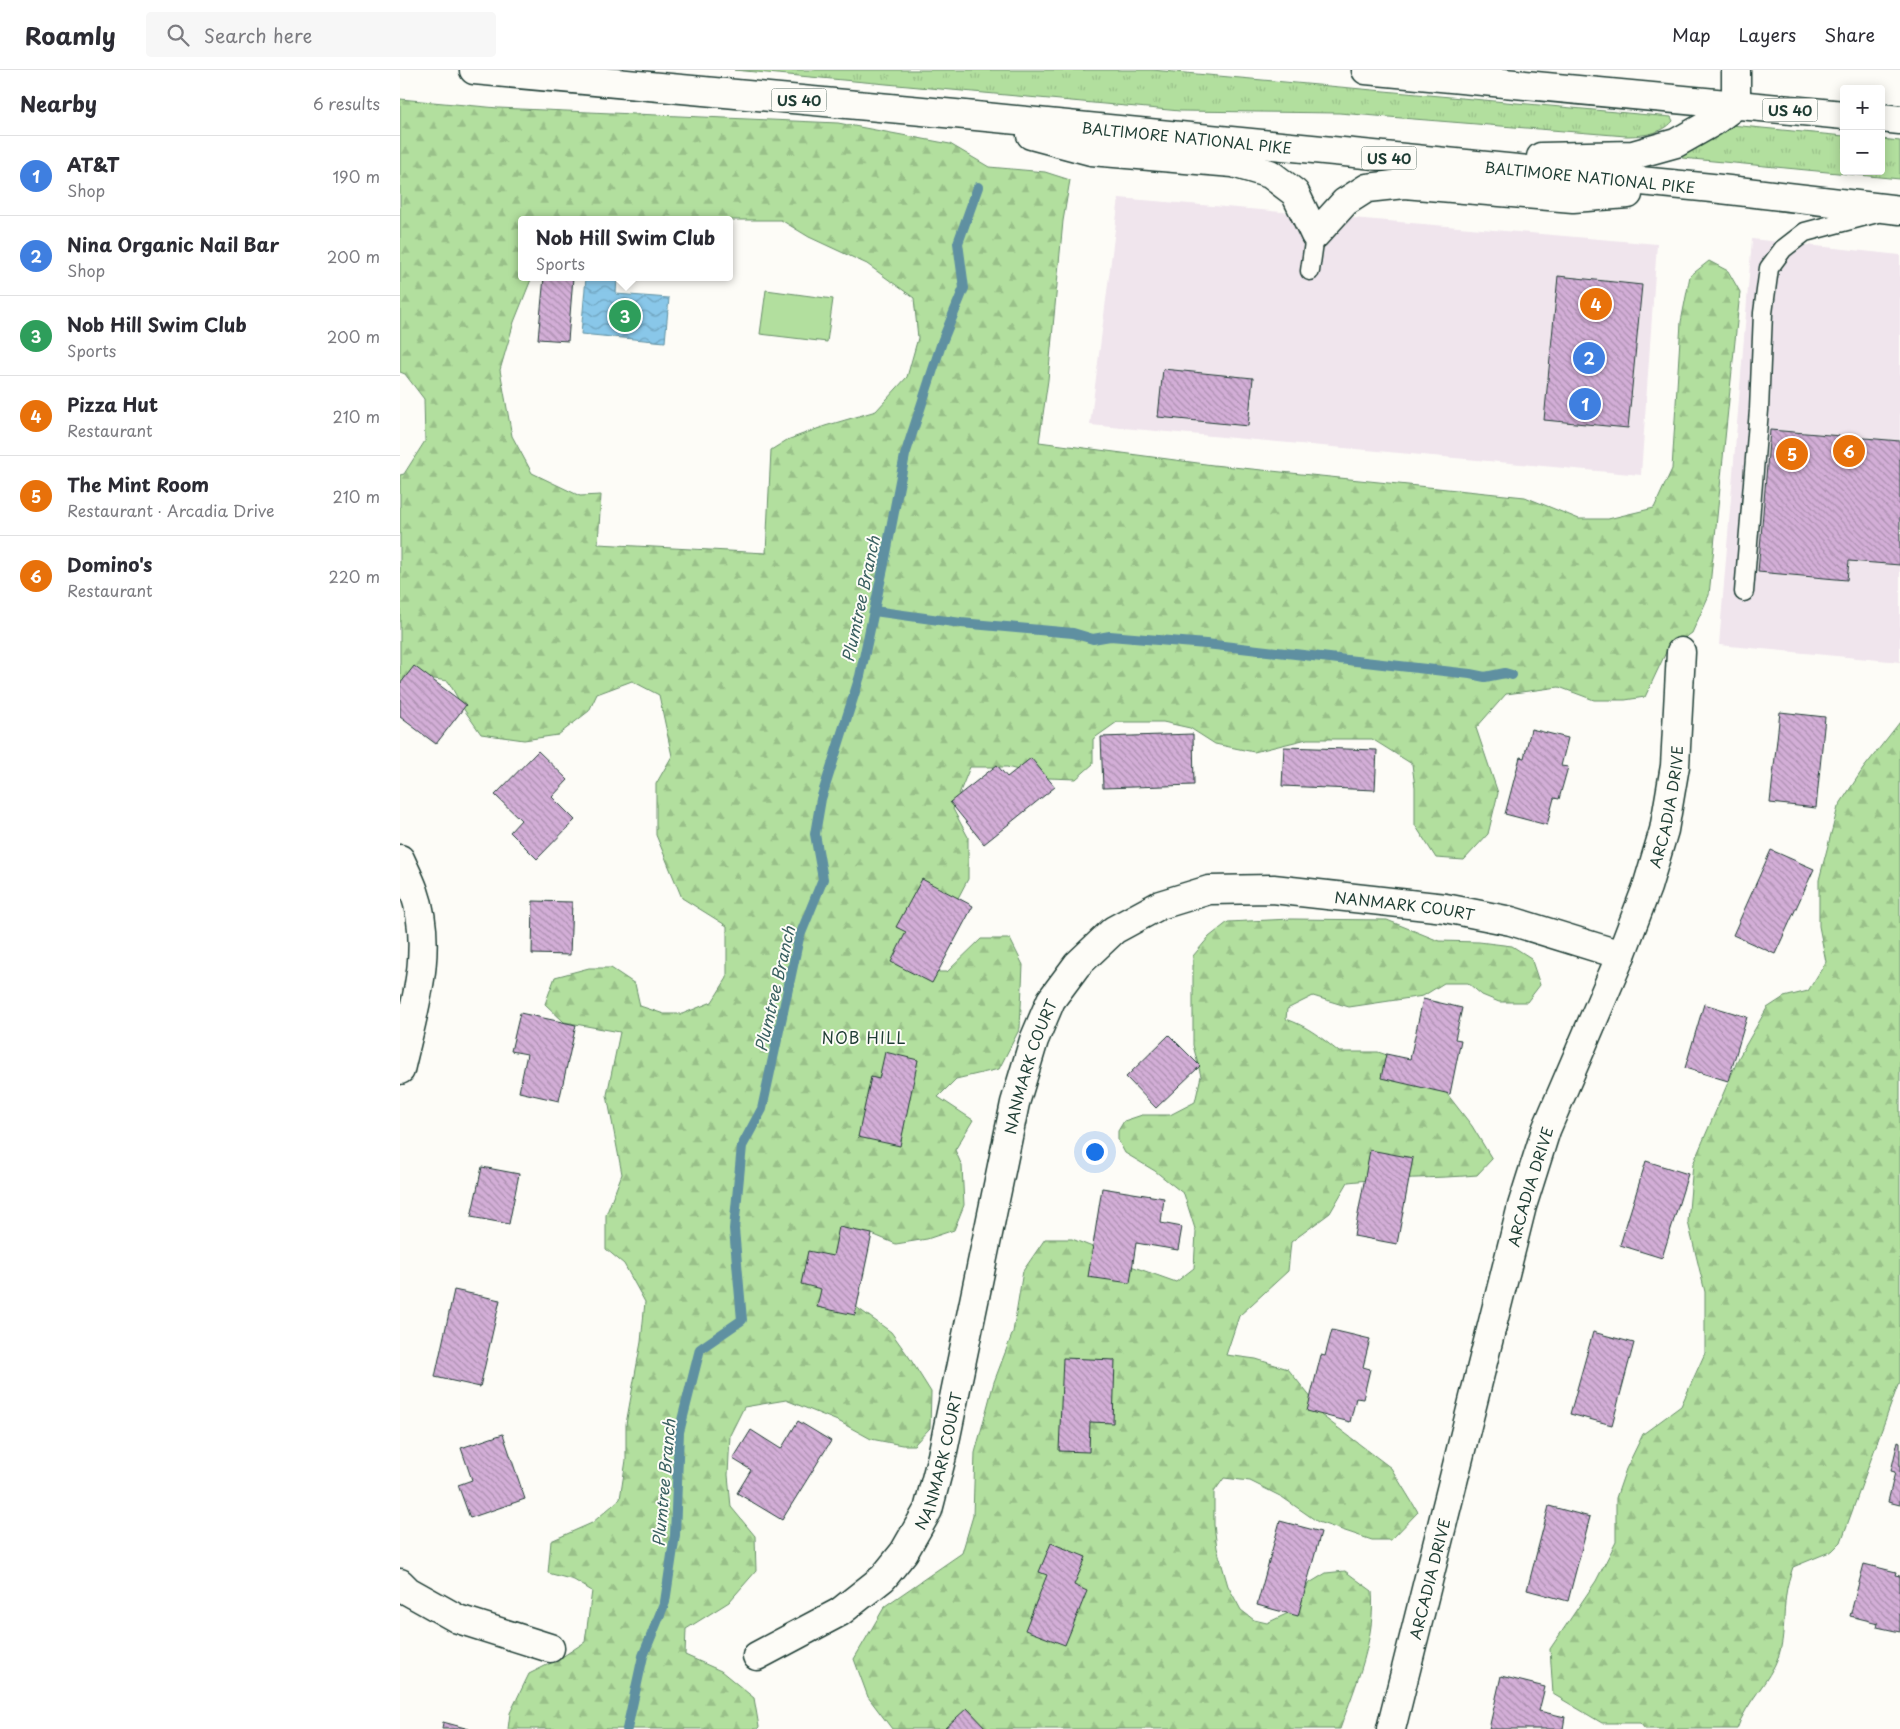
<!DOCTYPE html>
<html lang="en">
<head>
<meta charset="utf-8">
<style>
  :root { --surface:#fff; --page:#f7f7f7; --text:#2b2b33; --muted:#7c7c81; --line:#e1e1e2; --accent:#0f766e }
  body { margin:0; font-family:"Playpen Sans",sans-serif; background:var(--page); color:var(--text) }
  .controls { position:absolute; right:15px; top:15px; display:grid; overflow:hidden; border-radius:5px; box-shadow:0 2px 12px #0003 }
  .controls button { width:45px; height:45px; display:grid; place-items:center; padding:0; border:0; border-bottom:1px solid var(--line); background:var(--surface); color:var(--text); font:25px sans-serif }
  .you { position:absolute; left:694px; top:1081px; width:18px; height:18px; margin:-12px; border:4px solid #fff; border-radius:50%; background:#1a73e8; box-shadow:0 0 0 8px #1a73e833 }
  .badge { display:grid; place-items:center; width:32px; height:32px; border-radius:50%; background:var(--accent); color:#fff; font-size:16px; font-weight:700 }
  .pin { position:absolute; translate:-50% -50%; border:2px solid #fff; box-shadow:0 1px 5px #0006 }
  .popup { position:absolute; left:118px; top:146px; width:215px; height:65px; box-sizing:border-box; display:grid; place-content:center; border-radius:5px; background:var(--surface); filter:drop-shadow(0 1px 4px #0005); font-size:16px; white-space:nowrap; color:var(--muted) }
  .popup b { font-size:19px; color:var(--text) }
  .popup::after { content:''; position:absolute; left:50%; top:100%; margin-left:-10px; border:10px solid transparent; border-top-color:var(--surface) }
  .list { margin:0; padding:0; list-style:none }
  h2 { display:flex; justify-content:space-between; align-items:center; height:65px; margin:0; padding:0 20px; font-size:21px }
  h2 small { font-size:16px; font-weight:400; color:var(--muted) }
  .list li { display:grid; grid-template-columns:32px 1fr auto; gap:15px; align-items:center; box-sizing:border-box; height:80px; padding:0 20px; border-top:1px solid var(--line) }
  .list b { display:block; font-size:19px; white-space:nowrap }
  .list p { margin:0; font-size:16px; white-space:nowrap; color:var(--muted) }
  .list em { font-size:16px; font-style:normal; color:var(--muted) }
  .icon { flex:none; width:28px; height:28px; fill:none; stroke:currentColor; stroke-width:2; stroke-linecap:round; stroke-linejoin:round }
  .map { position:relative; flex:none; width:1500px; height:1659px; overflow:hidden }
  header { display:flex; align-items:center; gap:30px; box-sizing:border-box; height:70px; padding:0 25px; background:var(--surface); border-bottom:1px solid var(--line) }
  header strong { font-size:24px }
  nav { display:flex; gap:28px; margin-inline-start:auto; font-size:18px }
  .search { width:350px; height:45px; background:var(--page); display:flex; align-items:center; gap:12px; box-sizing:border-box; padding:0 18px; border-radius:5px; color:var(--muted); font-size:19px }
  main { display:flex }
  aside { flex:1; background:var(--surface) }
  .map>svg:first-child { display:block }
  .built { fill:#f0e5ed }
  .grass { fill:url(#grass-tufts); stroke:#688e69 }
  .forest { fill:url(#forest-firs); stroke:#688e69; fill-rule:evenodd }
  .park { fill:#b2df9e; stroke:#688e69 }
  .water { fill:url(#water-waves); stroke:#5f90a1 }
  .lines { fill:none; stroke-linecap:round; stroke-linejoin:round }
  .stream { stroke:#5f90a1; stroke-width:10 }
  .building { fill:url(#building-back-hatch); stroke:#1f3d34 }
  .lane-casing { stroke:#1f3d34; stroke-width:21 }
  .street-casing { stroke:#1f3d34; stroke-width:31 }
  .primary-casing { stroke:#1f3d34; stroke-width:31 }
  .lane { stroke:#fdfcf7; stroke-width:18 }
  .street { stroke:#fdfcf7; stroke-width:28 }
  .primary { stroke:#fdfcf7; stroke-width:28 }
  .labels { text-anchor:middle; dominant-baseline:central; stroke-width:4; stroke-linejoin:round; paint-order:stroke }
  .shield { fill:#fdfcf7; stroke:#62766e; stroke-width:1 }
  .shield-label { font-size:14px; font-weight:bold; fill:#1f3d34 }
  .street-label { font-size:15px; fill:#1f3d34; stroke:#fdfcf7 }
  .water-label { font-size:16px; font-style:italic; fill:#3a6061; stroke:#fdfcf7 }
  .neighbourhood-label { font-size:16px; letter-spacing:1px; fill:#1f3d34; stroke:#fdfcf7 }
</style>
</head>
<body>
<header>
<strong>Roamly</strong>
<div class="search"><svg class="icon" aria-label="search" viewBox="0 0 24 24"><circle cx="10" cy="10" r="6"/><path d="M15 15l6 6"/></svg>Search here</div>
<nav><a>Map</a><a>Layers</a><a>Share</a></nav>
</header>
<main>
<aside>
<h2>Nearby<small>6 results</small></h2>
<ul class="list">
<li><span class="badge" style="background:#3f7fe0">1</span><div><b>AT&amp;T</b><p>Shop</p></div><em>190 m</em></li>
<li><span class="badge" style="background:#3f7fe0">2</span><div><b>Nina Organic Nail Bar</b><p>Shop</p></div><em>200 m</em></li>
<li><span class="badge" style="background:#2e9e5b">3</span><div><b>Nob Hill Swim Club</b><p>Sports</p></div><em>200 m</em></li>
<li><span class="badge" style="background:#e8710a">4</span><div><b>Pizza Hut</b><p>Restaurant</p></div><em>210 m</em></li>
<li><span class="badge" style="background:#e8710a">5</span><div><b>The Mint Room</b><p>Restaurant · Arcadia Drive</p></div><em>210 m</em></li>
<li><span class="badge" style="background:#e8710a">6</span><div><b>Domino's</b><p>Restaurant</p></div><em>220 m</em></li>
</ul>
</aside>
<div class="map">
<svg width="1500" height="1659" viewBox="0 0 1500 1659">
  <defs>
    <pattern id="grass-tufts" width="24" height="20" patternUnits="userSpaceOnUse" patternTransform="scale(1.25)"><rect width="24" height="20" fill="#b2df9e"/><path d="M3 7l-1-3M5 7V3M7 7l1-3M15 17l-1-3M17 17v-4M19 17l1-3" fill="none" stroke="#99c089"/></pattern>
    <pattern id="forest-firs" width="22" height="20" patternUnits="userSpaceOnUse" patternTransform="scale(1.25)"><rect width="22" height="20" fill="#b2df9e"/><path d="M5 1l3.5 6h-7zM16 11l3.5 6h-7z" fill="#99c089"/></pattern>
    <pattern id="water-waves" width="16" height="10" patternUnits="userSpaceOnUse" patternTransform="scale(1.25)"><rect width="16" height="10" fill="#89c7e9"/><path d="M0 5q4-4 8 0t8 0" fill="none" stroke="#6fa3be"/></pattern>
    <pattern id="building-back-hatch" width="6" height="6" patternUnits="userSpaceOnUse" patternTransform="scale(1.25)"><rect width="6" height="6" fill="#d3aed7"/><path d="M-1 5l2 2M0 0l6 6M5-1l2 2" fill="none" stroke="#ab8faf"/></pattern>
  </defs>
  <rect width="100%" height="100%" fill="#fdfcf7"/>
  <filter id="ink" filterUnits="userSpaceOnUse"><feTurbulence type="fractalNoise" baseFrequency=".02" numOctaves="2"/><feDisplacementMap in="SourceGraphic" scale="10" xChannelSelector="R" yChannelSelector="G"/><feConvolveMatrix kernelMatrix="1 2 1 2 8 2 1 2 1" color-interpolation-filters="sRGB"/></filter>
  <g filter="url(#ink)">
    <g class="built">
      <polygon points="719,128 1257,174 1241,405 690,355"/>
      <polygon points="1352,169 1500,185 1500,592 1319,575"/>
    </g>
    <g class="grass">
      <path d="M334,0H752L1271,47L1273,51C1262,64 1242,66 1226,66L939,43L780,41Z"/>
      <path d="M1331,55L1444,66V101H1481V69L1500,71V109L1282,88V82C1302,77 1315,68 1331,55Z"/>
    </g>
    <g class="forest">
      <path d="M0,29L98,38L438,53L550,74L589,97L645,102L670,110L663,151L648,310L639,372L813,395L1125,427L1179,449H1208L1254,438L1272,399L1281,252L1290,206L1309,191L1328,201L1340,222L1309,525L1292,563L1267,580L1245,627L1225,630H1194L1159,617L1106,624L1076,658L1098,723L1088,764L1064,790L1036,788L1015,755V717L1012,694L972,669H907L854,682L815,674L790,658L763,652H717L693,669V694L676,709L648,708L607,697H570L553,739L568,767V809L519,902H547L581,869H610L623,895L620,958L599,999L556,1009L538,1027L573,1050L555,1080L562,1096L564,1135L554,1160L527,1169L496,1174L472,1164L438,1187L431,1219L491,1262L509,1287L531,1322L530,1358L514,1375H502L471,1369L440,1352L386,1330L344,1337L330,1365L328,1405L331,1437L355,1466L356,1501L329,1532L286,1559L285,1585L321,1601L354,1628L359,1657L357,1659H108L110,1643L129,1604L159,1589L185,1572L192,1521L174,1510L148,1503L151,1471L192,1453L220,1429L226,1390V1354L241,1272L245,1232L224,1194L206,1179V1145L222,1104L207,1025L220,962L164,952L145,934L155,907L189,898H211L235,914L240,936L264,944H282L312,932L327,908V856L282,828L256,765V714L272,686L259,625L232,611L197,624L189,641L158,665L124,670L81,664L65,641L48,611L14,606L0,615V405L4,404L25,371L24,329L5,304L0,302ZM121,150H381L409,167L467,194L514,228L518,268L507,307L476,341L425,356L387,370L371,380L366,483L198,474L201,425L180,426L132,403L112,366L100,300L114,252L132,207H121Z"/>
      <path d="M1500,652V1314L1498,1315L1441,1472L1432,1481L1393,1497C1390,1506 1387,1515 1386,1524C1383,1544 1385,1566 1379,1585C1369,1613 1346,1632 1337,1659H1245L1240,1653H1202L1153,1624L1150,1579L1196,1511L1216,1472V1428L1226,1399L1243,1364L1281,1336L1305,1283V1222L1288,1152L1293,1094L1339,987L1367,938L1384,927L1408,921L1426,892L1419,856V810L1438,737L1463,699Z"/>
      <path d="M891,849L987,850L1039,871L1079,872L1112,876L1131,888L1140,915L1127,932H1099L1082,925L1068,913H1044L1023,926L949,937L913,926L887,939L886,949C907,956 922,968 939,982H978L1014,994L1044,1020L1072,1056L1092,1089L1077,1105C1034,1109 991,1107 948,1112L930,1143L891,1172L888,1201L839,1246L826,1285L856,1289L888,1299L912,1329L921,1345L991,1398L1018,1442L991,1470H972L918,1452L882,1427L850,1411L824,1408L814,1422V1455L817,1478L828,1516L841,1540L854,1550L867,1553L899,1538L908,1514L926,1503L945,1501L972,1521C976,1569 956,1614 940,1659H492L468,1627L454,1589L485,1536L562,1483L573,1446L575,1383L594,1312L613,1262L623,1201L645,1169H672L708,1183L731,1196L776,1212L794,1198L796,1162L784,1124L755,1101L725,1083L718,1070V1061L724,1051L742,1045H770L795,1032L801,1006L793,975V886L809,867L828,852Z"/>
    </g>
    <polygon class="park" points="366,220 433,229 427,272 360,264"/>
    <polygon class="water" points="186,207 217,207 216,224 269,228 265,272 181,264"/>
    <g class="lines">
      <g class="stream">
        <polyline points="474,541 561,553 673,563 693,569 710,566 806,574 1070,604 1085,607 1105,603 1112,605"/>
        <polyline points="227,1659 243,1586 265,1532 275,1465 279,1362 300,1279 342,1250 334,1159 342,1076 362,1039 399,868 423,809 415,764 421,729 460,606 484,494 505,385 542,272 564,218 558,173 578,117"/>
      </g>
    </g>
    <g class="building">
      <polygon points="1158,206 1242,215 1228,358 1144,350"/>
      <polygon points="144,207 173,207 168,271 138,269"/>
      <polygon points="763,299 853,308 848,356 758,347"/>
      <polygon points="1370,360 1500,371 1500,495 1449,491 1447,510 1358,502"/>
      <polygon points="14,596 66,635 36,674 0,647 0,614"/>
      <polygon points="1380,642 1425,647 1416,738 1370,733"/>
      <polygon points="1131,659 1168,668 1161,696 1168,697 1159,729 1154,728 1147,755 1105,744 1120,687 1124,688"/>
      <polygon points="793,664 794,715 703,718 701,667"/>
      <polygon points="884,677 977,680 975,720 882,716"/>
      <polygon points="138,681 168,710 152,727 175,750 137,789 110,762 121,750 95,725"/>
      <polygon points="631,688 655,717 584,774 550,732 597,695 607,707"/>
      <polygon points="1371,780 1414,799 1375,884 1333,865"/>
      <polygon points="522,809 573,836 532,913 491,892 506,862 496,857"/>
      <polygon points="133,831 172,832 170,885 132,884"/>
      <polygon points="1023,929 1062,938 1055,969 1061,970 1050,1024 981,1008 986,984 1010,989"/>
      <polygon points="1304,934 1347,947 1328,1011 1285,998"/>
      <polygon points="120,943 176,955 159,1031 119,1022 127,984 111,981"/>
      <polygon points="769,965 800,996 756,1038 726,1007"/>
      <polygon points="485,982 518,990 500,1076 458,1067 471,1007 479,1009"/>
      <polygon points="970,1080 1013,1088 997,1174 954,1166"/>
      <polygon points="1246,1091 1288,1104 1262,1188 1220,1175"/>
      <polygon points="82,1097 119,1104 109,1154 71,1147"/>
      <polygon points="702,1118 764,1128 761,1153 782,1157 778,1180 736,1173 730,1213 688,1207"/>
      <polygon points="439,1157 472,1164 455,1245 417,1237 421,1219 401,1214 408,1181 433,1186"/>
      <polygon points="54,1220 100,1230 80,1317 35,1307"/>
      <polygon points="932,1260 970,1269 963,1297 970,1299 963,1329 956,1328 950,1352 907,1341 921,1285 925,1286"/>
      <polygon points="1193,1262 1234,1273 1212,1355 1170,1344"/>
      <polygon points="663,1288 715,1290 713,1353 690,1352 689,1382 659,1381"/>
      <polygon points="398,1351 431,1371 382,1450 337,1423 351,1400 333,1389 351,1360 381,1379"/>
      <polygon points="103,1364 125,1429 70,1448 58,1415 72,1410 61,1378"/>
      <polygon points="1498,1371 1500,1372 1500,1435 1488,1432 1495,1402 1491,1401"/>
      <polygon points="1149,1436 1190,1447 1168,1531 1127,1520"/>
      <polygon points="880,1451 921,1462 898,1546 857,1535"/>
      <polygon points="651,1473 686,1487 674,1515 687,1521 665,1575 625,1560 647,1505 639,1502"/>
      <polygon points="1464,1494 1496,1502 1495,1505 1500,1506 1500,1562 1477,1557 1478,1553 1450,1546"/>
      <polygon points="1101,1606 1145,1617 1139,1641 1165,1647 1163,1659 1089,1659"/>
      <polygon points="567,1638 587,1659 544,1659"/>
      <polygon points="43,1652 69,1659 42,1659"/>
    </g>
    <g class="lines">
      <g class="lane-casing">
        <g id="lane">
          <polyline points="910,201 915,165"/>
          <polyline points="1344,522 1359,340 1363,243 1369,198 1383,179 1405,162 1477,143"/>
        </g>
      </g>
      <g class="street-casing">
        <g id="street">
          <polyline points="1336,0 1336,35"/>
          <path d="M0,789C5,800 10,810 14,821C35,880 13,942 0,1000"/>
          <polyline points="0,1513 8,1521 58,1549 150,1578"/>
          <path id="s1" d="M357,1586L440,1542L483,1508L504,1482L528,1440L542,1386L615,1033L634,970L651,930L677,895L714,860L760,835L809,820L873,819L1045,838L1111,851L1221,885"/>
          <path id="s2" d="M991,1659L1122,1136L1146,1060L1221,885L1247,817L1264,760L1275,696L1281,582"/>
        </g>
      </g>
      <g class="primary-casing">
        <g id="primary">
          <path id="s3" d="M74,0L555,44L1312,118L1500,140"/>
          <polyline points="966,0 1444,45"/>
          <polyline points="1481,48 1500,50"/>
          <polyline points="631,65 691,81 833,93 870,104 895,123 915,165 945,132 967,118 1004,114 1173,128 1228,124"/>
          <polyline points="1141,87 1233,85 1276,73 1313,52 1336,35"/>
        </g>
      </g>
      <use href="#lane" class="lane"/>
      <use href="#street" class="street"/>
      <use href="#primary" class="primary"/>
    </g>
  </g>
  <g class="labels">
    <g class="shield">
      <rect x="371.5" y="18.5" width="55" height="23" rx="4"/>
      <rect x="1362.5" y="28.5" width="55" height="23" rx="4"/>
      <rect x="961.5" y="76.5" width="55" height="23" rx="4"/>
    </g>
    <g class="shield-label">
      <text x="399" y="30">US 40</text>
      <text x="1390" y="40">US 40</text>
      <text x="989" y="88">US 40</text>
    </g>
    <g class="street-label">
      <text stroke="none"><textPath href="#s3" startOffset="716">BALTIMORE NATIONAL PIKE</textPath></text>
      <text stroke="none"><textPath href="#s3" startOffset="1121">BALTIMORE NATIONAL PIKE</textPath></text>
      <text stroke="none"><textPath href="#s2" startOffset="965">ARCADIA DRIVE</textPath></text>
      <text stroke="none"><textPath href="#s1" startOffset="1151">NANMARK COURT</textPath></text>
      <text stroke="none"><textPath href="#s1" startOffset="686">NANMARK COURT</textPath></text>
      <text stroke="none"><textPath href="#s2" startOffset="560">ARCADIA DRIVE</textPath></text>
      <text stroke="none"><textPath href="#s1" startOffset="281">NANMARK COURT</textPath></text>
      <text stroke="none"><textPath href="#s2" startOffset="155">ARCADIA DRIVE</textPath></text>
    </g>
    <g class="water-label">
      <text transform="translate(460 529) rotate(-78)">Plumtree Branch</text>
      <text transform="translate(374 919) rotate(-77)">Plumtree Branch</text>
      <text transform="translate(263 1413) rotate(-85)">Plumtree Branch</text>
    </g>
    <g class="neighbourhood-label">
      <text x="464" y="967">NOB HILL</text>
    </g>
  </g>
</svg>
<div class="controls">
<button>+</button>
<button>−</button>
</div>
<div class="you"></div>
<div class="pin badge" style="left:1185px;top:334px;background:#3f7fe0">1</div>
<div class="pin badge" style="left:1189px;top:288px;background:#3f7fe0">2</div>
<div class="pin badge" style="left:225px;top:246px;background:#2e9e5b">3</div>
<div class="popup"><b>Nob Hill Swim Club</b>Sports</div>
<div class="pin badge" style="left:1196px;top:234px;background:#e8710a">4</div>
<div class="pin badge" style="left:1392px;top:384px;background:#e8710a">5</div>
<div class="pin badge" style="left:1449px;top:381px;background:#e8710a">6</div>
</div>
</main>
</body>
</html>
